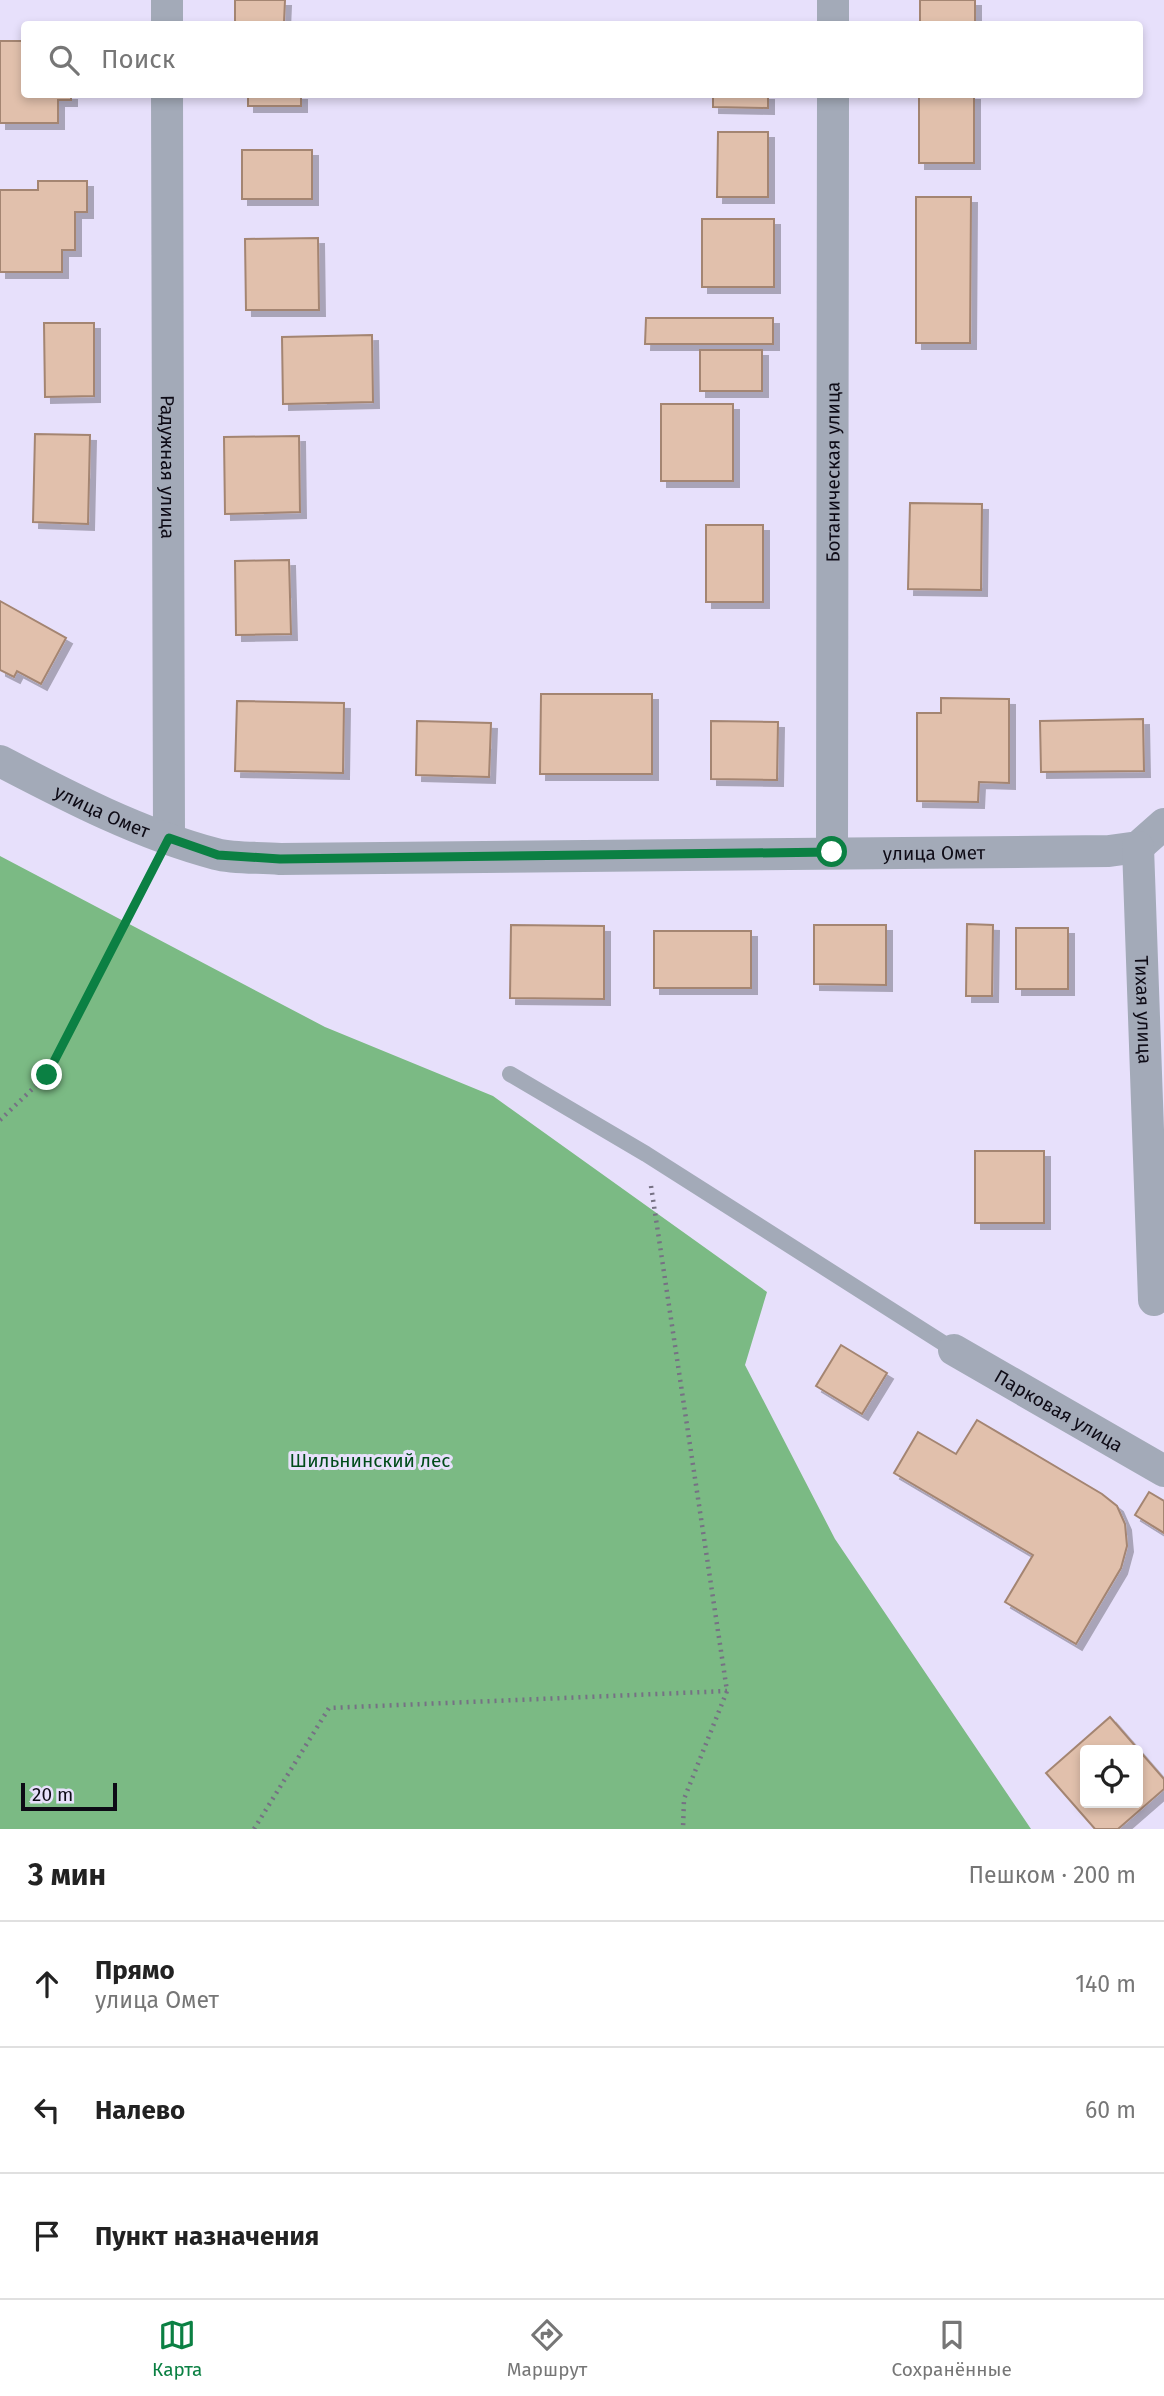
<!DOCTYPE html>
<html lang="ru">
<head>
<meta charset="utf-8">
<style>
  :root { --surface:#fff; --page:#f2f2f2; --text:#222; --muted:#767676; --line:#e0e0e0; --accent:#0b8043 }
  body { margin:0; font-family:"Fira Sans",sans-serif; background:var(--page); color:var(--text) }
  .controls { position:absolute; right:21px; bottom:21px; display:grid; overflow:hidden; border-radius:7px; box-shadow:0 4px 10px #0003 }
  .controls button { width:63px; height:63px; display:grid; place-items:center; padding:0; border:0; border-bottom:2px solid var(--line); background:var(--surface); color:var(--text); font:35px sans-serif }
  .scale { position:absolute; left:21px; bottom:18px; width:96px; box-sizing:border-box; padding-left:7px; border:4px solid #0e0b16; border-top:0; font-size:19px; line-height:24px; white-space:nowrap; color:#0e0b16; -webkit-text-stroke:5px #e7e0fb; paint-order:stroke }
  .stop { position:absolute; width:21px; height:21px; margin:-16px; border:5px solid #0b8043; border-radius:50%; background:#fff }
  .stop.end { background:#0b8043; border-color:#fff; box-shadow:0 2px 7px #0008 }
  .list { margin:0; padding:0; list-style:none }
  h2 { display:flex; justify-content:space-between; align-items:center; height:91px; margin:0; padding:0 28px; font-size:30px }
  h2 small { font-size:23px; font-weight:400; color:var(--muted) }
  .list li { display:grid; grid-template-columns:46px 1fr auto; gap:21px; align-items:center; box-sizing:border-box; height:126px; padding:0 28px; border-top:2px solid var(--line) }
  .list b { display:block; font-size:26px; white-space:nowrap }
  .list p { margin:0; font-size:23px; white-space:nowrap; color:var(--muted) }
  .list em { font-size:23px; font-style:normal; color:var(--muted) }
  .icon { flex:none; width:38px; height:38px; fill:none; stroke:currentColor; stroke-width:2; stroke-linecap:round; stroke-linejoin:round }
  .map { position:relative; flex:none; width:1164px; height:1829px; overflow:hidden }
  .search { position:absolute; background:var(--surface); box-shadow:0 4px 10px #0003; left:21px; right:21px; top:21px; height:77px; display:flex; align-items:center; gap:18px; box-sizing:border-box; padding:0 24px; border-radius:7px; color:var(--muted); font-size:26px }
  .sheet { height:469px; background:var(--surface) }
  nav { display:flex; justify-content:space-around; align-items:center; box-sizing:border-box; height:98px; border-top:2px solid var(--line); background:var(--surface); font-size:19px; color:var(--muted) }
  nav a { display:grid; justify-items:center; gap:4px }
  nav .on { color:var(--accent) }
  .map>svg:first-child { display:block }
  .forest { fill:#7bba84 }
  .building { fill:#e1c0ac; stroke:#a48572; stroke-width:2; fill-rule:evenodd; filter:url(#shadow) }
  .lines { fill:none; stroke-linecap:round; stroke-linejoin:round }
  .path { stroke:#767184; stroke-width:4.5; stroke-dasharray:2 5; stroke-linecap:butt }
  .lane { stroke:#a3aab8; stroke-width:16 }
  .street { stroke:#a3aab8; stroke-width:32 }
  .route { stroke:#0b8043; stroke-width:9 }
  .labels { text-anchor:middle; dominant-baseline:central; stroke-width:6; stroke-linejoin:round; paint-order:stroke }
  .street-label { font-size:19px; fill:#0e0b16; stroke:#e7e0fb }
  .park-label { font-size:19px; fill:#004b1a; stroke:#e7e0fb }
</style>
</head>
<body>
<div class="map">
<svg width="1164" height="1829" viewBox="0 0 1164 1829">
  <defs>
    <filter id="shadow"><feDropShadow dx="6" dy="6" stdDeviation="0" flood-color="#0004"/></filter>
  </defs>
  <rect width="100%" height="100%" fill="#e7e0fb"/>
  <polygon class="forest" points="0,856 325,1027 493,1096 767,1292 745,1365 835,1539 1031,1829 0,1829"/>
  <g class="building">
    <polygon points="235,0 285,0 284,22 235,22"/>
    <rect x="920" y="0" width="55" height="24"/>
    <polygon points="0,41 24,41 24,94 71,94 71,100 58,100 58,123 0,123"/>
    <rect x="248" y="94" width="53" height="12"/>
    <polygon points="713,94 768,94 768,108 713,107"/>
    <rect x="919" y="94" width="55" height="69"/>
    <polygon points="718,132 768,132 768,197 717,197"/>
    <rect x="242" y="150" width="70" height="49"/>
    <polygon points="38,181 87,181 87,212 75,212 75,250 62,250 62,272 0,272 0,190 38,190"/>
    <polygon points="916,197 971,197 970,343 916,343"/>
    <rect x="702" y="219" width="72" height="68"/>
    <polygon points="318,238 319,310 246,310 245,239"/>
    <polygon points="646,318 773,318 773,344 645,344"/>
    <polygon points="44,323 94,323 94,396 45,397"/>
    <polygon points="372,335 373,402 283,404 282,337"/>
    <rect x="700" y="350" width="62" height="41"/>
    <rect x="661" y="404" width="72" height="77"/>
    <polygon points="35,434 90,435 88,524 33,522"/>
    <polygon points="299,436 300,512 225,514 224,437"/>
    <polygon points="910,503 982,504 981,590 908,589"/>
    <rect x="706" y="525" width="57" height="77"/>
    <polygon points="289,560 291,634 236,635 235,561"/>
    <polygon points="0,601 66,638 41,684 17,671 14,677 0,670"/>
    <polygon points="541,694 652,694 652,774 540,774"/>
    <polygon points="941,698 1009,699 1009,783 979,782 978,802 917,801 917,713 941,713"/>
    <polygon points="237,701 344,703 343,773 235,771"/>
    <polygon points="1143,719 1144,771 1041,772 1040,721"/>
    <polygon points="417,721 491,723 489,777 416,775"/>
    <polygon points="711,721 778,722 777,780 711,779"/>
    <polygon points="967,924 993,925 992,996 966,996"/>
    <polygon points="511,925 604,926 604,999 510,998"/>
    <polygon points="814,925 886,925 886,985 814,984"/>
    <rect x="1016" y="928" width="52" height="61"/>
    <rect x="654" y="931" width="97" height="57"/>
    <rect x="975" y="1151" width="69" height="72"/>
    <polygon points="841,1345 887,1373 862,1414 816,1386"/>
    <polygon points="977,1420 1102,1494 1117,1506 1125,1524 1127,1546 1121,1568 1076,1644 1005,1602 1033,1555 894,1473 918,1432 956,1454"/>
    <polygon points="1149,1492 1164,1501 1164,1533 1135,1515"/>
    <path d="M1110,1717L1164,1779V1789L1118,1829H1095L1046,1773ZM1085,1750H1138V1803H1085Z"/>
  </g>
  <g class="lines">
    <g class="path">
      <polyline points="0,1120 47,1075 154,867"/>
      <polyline points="651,1186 727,1691 684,1799 683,1829"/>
      <polyline points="254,1829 329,1708 727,1691"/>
    </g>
    <polyline class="lane" points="510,1074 646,1154 954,1350"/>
    <g class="street">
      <polyline points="167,0 167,24"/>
      <polyline points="833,24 833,0"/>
      <path id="s1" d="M167,94L169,838"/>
      <path id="s2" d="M0,761C69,797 140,834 216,854C235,859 259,857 280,859L1109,851L1138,847L1164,824"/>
      <path id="s3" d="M1138,847L1154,1300"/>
      <path id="s4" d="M832,852L833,94"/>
      <path id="s5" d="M954,1350L1164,1471"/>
    </g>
  </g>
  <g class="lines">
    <polyline class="route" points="47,1075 169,838 218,855 280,859 832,852"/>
  </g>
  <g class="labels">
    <g class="street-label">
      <text stroke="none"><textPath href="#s1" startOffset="373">Радужная улица</textPath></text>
      <text stroke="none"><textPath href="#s4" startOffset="380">Ботаническая улица</textPath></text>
      <text stroke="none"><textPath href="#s2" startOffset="114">улица Омет</textPath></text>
      <text stroke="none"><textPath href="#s2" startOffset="954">улица Омет</textPath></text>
      <text stroke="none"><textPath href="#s3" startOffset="163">Тихая улица</textPath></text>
      <text stroke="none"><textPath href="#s5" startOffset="121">Парковая улица</textPath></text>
    </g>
    <g class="park-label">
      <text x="370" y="1460">Шильнинский лес</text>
    </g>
  </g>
</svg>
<div class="controls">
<button><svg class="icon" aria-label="locate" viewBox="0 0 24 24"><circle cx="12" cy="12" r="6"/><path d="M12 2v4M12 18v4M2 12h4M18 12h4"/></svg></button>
</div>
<div class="scale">20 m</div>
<div class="stop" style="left:832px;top:852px"></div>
<div class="stop end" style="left:47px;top:1075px"></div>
<div class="search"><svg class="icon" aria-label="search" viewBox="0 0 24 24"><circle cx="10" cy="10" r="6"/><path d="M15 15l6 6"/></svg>Поиск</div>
</div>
<section class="sheet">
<h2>3 мин<small>Пешком · 200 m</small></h2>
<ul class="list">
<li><svg class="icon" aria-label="ahead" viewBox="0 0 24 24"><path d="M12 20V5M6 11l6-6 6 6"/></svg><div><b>Прямо</b><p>улица Омет</p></div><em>140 m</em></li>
<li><svg class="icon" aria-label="left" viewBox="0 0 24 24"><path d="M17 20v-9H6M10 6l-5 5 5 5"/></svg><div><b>Налево</b></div><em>60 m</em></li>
<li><svg class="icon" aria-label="arrive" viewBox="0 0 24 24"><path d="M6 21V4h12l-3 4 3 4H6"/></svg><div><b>Пункт назначения</b></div></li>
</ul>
</section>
<nav>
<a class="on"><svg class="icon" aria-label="map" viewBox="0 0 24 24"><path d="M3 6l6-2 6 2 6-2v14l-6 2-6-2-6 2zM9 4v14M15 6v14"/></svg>Карта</a>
<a><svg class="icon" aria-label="directions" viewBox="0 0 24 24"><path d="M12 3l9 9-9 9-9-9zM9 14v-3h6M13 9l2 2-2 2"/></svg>Маршрут</a>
<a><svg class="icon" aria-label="saved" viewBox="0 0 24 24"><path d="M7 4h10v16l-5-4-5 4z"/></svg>Сохранённые</a>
</nav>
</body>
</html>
